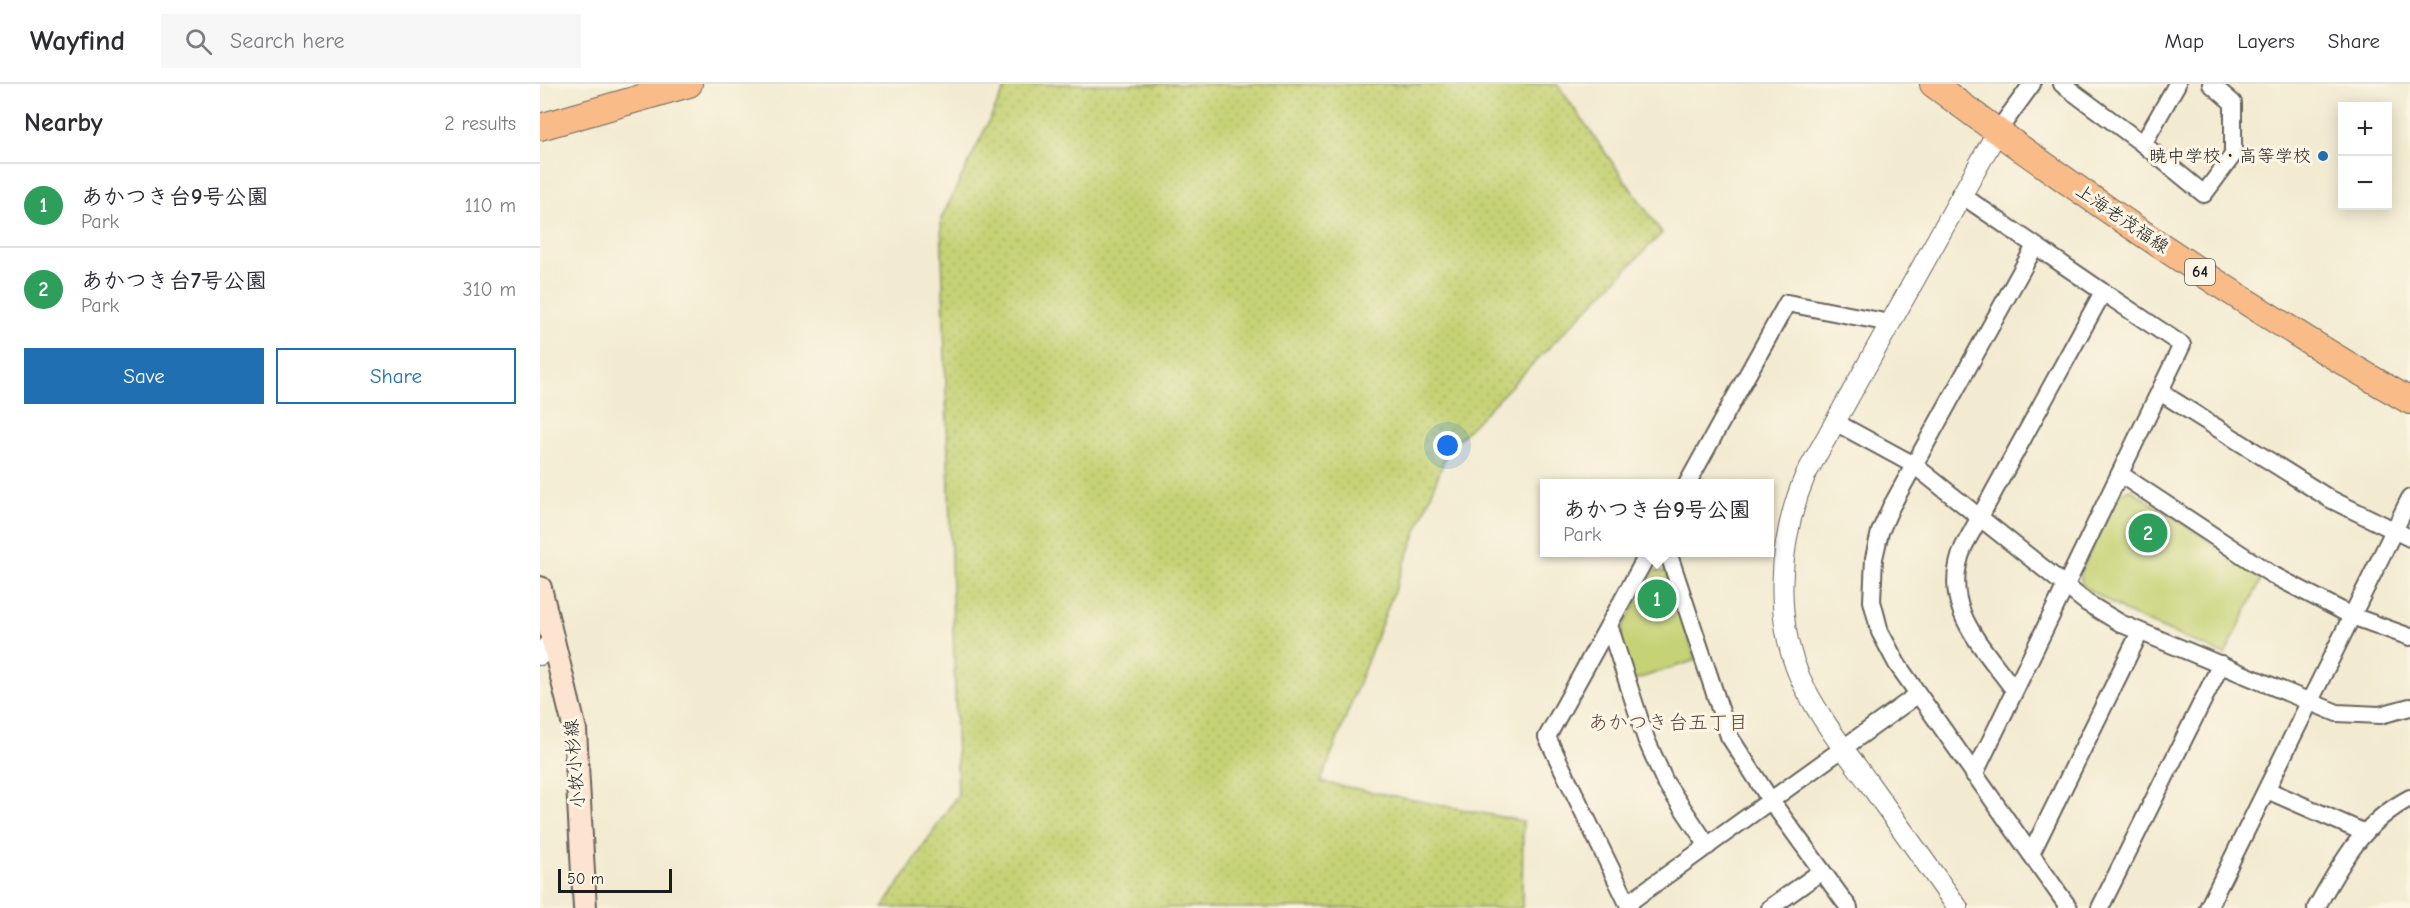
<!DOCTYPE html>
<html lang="en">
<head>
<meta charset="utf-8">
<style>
  :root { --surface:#fff; --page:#f7f7f7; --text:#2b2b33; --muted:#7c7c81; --line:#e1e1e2; --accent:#1f6fb2 }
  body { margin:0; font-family:"Comic Neue","Klee One",sans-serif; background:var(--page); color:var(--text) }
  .controls { position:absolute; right:18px; top:18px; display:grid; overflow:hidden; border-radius:0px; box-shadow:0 3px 15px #0003 }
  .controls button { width:54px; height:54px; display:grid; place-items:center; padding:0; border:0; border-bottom:2px solid var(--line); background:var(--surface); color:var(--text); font:30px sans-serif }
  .scale { position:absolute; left:18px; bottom:15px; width:114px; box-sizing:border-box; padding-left:6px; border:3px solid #1c1c1c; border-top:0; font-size:16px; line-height:21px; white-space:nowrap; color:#1c1c1c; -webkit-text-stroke:4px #fcf5e5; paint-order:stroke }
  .you { position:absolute; left:908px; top:362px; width:21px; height:21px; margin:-15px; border:4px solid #fff; border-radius:50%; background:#1a73e8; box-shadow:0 0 0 9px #1a73e833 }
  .badge { display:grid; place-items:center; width:39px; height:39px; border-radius:50%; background:var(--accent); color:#fff; font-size:20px; font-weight:700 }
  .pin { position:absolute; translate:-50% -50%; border:3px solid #fff; box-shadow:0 2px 6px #0006 }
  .popup { position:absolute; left:1000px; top:395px; width:234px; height:78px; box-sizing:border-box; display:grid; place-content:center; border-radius:0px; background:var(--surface); filter:drop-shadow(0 2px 4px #0005); font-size:20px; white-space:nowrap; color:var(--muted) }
  .popup b { font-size:22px; color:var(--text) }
  .popup::after { content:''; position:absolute; left:50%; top:100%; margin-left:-12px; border:12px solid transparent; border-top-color:var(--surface) }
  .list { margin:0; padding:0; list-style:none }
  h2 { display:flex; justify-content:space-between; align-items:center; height:78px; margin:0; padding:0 24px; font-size:26px }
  h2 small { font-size:20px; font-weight:400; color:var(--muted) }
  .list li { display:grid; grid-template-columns:39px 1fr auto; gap:18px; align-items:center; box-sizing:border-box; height:84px; padding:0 24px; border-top:2px solid var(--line) }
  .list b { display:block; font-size:22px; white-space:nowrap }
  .list p { margin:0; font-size:20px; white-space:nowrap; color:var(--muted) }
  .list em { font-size:20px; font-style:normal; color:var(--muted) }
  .actions { display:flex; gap:12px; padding:18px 24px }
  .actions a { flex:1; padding:14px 0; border:2px solid var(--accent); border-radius:0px; text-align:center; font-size:21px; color:var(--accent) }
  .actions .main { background:var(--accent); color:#fff }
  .icon { flex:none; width:33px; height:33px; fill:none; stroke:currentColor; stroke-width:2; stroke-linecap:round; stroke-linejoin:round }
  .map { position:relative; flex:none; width:1870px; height:824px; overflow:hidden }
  header { display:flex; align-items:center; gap:36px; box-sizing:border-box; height:84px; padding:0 30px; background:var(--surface); border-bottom:2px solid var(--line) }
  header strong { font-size:28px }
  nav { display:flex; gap:33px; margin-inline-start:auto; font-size:21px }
  .search { width:420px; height:54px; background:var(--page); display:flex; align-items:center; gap:15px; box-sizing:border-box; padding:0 21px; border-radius:0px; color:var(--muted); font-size:22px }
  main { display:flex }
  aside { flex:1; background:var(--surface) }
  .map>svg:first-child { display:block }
  .grass { fill:url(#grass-dots); stroke:#707748; stroke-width:1.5 }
  .park { fill:#c5d274; stroke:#707748; stroke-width:1.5 }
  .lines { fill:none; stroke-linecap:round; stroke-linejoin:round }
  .minor-casing { stroke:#67645b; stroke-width:20 }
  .tertiary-casing { stroke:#67645b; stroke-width:22 }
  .secondary-casing { stroke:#67645b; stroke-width:26 }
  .primary-casing { stroke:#67645b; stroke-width:28 }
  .minor { stroke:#fff; stroke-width:16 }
  .tertiary { stroke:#fff; stroke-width:20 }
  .secondary { stroke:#fde4d0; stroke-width:22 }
  .primary { stroke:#f9bc89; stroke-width:26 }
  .poi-dot { fill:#1f6fb2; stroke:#fcf5e5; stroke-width:2 }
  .labels { text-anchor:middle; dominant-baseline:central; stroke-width:6; stroke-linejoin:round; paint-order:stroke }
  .shield { fill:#fcf5e5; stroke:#5f5d58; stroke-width:1.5 }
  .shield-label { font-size:16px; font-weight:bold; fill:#1c1c1c }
  .poi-label { font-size:18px; fill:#1c1c1c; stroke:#fcf5e5; text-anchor:end }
  .street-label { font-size:18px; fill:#1c1c1c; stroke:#fcf5e5 }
  .neighbourhood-label { font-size:20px; fill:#60473f; stroke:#fcf5e5 }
</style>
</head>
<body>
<header>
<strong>Wayfind</strong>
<div class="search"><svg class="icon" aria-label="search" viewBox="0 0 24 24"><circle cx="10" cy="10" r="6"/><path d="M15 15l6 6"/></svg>Search here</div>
<nav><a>Map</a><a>Layers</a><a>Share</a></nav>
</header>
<main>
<aside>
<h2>Nearby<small>2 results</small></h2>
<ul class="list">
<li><span class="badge" style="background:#2e9e5b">1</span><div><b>あかつき台9号公園</b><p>Park</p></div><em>110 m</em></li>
<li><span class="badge" style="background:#2e9e5b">2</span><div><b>あかつき台7号公園</b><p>Park</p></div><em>310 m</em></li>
</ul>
<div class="actions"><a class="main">Save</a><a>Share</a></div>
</aside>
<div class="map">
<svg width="1870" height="824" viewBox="0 0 1870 824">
  <defs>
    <pattern id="grass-dots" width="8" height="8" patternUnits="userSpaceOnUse" patternTransform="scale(1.5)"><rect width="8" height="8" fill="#c5d274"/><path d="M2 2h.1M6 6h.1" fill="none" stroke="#a9b464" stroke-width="1.8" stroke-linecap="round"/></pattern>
  </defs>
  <rect width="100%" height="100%" fill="#fcf5e5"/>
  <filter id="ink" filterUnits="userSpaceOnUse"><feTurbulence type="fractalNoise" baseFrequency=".0167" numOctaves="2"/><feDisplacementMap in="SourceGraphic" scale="12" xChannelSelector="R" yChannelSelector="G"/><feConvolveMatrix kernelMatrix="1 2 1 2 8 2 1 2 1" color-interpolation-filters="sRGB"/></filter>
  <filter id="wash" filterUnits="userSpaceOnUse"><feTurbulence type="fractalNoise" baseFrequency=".008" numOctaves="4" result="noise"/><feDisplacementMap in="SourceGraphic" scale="24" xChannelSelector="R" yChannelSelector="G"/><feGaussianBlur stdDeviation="1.35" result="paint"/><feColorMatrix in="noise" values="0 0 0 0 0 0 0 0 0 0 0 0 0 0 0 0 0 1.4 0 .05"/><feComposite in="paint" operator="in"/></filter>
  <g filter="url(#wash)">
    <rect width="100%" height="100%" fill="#f3ebd1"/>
    <polygon class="grass" points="467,0 1017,0 1122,149 908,366 781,698 983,737 982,824 343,824 418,710 401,135"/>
    <g class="park">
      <polygon points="1590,405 1723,492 1685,571 1593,532 1542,502 1540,489 1578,410"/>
      <polygon points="1114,487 1126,488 1156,576 1094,596 1081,558 1083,542"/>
    </g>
  </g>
  <g filter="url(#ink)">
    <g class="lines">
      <g class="minor-casing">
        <g id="minor">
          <polyline points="1522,0 1603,60 1637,0"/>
          <polyline points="1457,48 1492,0"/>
          <polyline points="1603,60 1664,110 1693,71 1693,19 1671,0"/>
          <path d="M1420,110L1563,208L1424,462C1398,522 1441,560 1474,606"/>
          <polyline points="1495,162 1351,423 1340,448 1334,474 1332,517 1340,548 1357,580 1529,824"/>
          <polyline points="1620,308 1790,415 1870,454"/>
          <polyline points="1295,338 1374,381 1547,519 1582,540 1797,629 1840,631 1870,623"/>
          <polyline points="1580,390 1731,490 1812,532 1870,553"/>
          <polyline points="1147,400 1247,219 1350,239"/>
          <polyline points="1128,468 1189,652 1231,717 1309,824"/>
          <polyline points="1069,541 1106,655 1125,698 1168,762"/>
          <polyline points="1434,691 1642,261 1563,208"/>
          <polyline points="1727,706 1823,748"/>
          <polyline points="1491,770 1600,548"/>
          <polyline points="1088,819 1377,611"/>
          <polyline points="1090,824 1007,653 1109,468"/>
          <polyline points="1230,824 1282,787"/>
          <polyline points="1560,824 1681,580"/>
          <polyline points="1668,824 1870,414"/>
          <path d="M1776,824C1801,779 1823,738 1870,714"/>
        </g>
      </g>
      <g class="tertiary-casing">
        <g id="tertiary">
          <polyline points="0,571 14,555"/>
          <path d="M1418,824C1388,782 1358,740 1328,698C1306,668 1282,637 1265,604C1232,540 1238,457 1265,392L1457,48"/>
        </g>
      </g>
      <g class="secondary-casing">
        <polyline id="secondary" points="0,504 35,646 45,824"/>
      </g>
      <g class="primary-casing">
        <g id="primary">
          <path d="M1393,0C1546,114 1704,222 1870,317"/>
          <polyline points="0,43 149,0"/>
        </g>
      </g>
      <use href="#minor" class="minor"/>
      <use href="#tertiary" class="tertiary"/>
      <use href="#secondary" class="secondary"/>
      <use href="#primary" class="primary"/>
    </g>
  </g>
  <circle class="poi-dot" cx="1783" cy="72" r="6"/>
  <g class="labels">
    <rect class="shield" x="1645" y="175" width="30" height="26" rx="4.5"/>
    <g class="shield-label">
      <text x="1660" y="188">64</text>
    </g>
    <g class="poi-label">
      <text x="1771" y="72">暁中学校・高等学校</text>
    </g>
    <g class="street-label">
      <text transform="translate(1582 135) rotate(34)">上海老茂福線</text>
      <text transform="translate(35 680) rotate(-95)">小牧小杉線</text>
    </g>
    <g class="neighbourhood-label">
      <text x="1128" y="638">あかつき台五丁目</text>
    </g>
  </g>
</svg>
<div class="controls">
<button>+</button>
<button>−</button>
</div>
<div class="scale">50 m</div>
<div class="you"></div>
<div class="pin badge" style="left:1117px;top:515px;background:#2e9e5b">1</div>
<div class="popup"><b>あかつき台9号公園</b>Park</div>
<div class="pin badge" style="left:1608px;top:449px;background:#2e9e5b">2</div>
</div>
</main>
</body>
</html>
